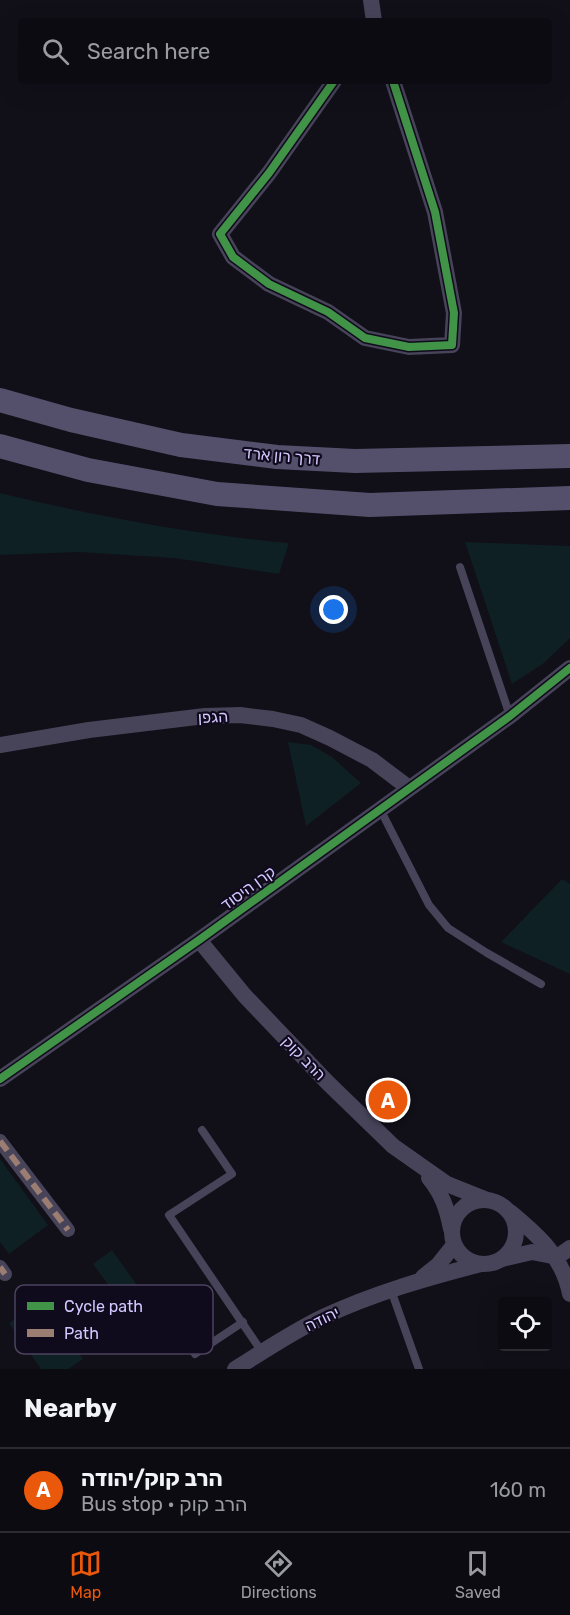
<!DOCTYPE html>
<html lang="en">
<head>
<meta charset="utf-8">
<style>
  :root { --surface:#0d0b12; --page:#1b1920; --text:#f1f3f6; --muted:#9a9b9f; --line:#2d2b32; --accent:#ea580c }
  body { margin:0; font-family:Rubik,"Noto Sans Hebrew",sans-serif; background:var(--page); color:var(--text) }
  .controls { position:absolute; right:18px; bottom:18px; display:grid; overflow:hidden; border-radius:6px; box-shadow:0 6px 24px #0002 }
  .controls button { width:54px; height:54px; display:grid; place-items:center; padding:0; border:0; border-bottom:2px solid var(--line); background:var(--surface); color:var(--text); font:30px sans-serif }
  .you { position:absolute; left:334px; top:610px; width:21px; height:21px; margin:-15px; border:4px solid #fff; border-radius:50%; background:#1a73e8; box-shadow:0 0 0 9px #1a73e833 }
  .badge { display:grid; place-items:center; width:39px; height:39px; border-radius:50%; background:var(--accent); color:#fff; font-size:20px; font-weight:700 }
  .pin { position:absolute; translate:-50% -50%; border:3px solid #fff; box-shadow:0 2px 6px #0006 }
  .list { margin:0; padding:0; list-style:none }
  h2 { display:flex; justify-content:space-between; align-items:center; height:78px; margin:0; padding:0 24px; font-size:26px }
  h2 small { font-size:20px; font-weight:400; color:var(--muted) }
  .list li { display:grid; grid-template-columns:39px 1fr auto; gap:18px; align-items:center; box-sizing:border-box; height:84px; padding:0 24px; border-top:2px solid var(--line) }
  .list b { display:block; font-size:22px; white-space:nowrap }
  .list p { margin:0; font-size:20px; white-space:nowrap; color:var(--muted) }
  .list em { font-size:20px; font-style:normal; color:var(--muted) }
  .icon { flex:none; width:33px; height:33px; fill:none; stroke:currentColor; stroke-width:2; stroke-linecap:round; stroke-linejoin:round }
  .map { position:relative; flex:none; width:570px; height:1369px; overflow:hidden }
  .search { position:absolute; background:var(--surface); box-shadow:0 6px 24px #0002; left:18px; right:18px; top:18px; height:66px; display:flex; align-items:center; gap:15px; box-sizing:border-box; padding:0 21px; border-radius:6px; color:var(--muted); font-size:22px }
  .sheet { height:162px; background:var(--surface) }
  nav { display:flex; justify-content:space-around; align-items:center; box-sizing:border-box; height:84px; border-top:2px solid var(--line); background:var(--surface); font-size:16px; color:var(--muted) }
  nav a { display:grid; justify-items:center; gap:3px }
  nav .on { color:var(--accent) }
  .map>svg:first-child { display:block }
  .green { fill:#0e2024 }
  .lines { fill:none; stroke-linecap:round; stroke-linejoin:round }
  .service { stroke:#474359; stroke-width:8 }
  .pedestrian { stroke:#474359; stroke-width:14 }
  .minor { stroke:#474359; stroke-width:16 }
  .secondary { stroke:#54506c; stroke-width:24 }
  .quiet { stroke:#9b7d72; stroke-width:6; stroke-dasharray:12 6; stroke-linecap:butt }
  .cycleway-casing { stroke:#100b1c; stroke-width:11 }
  .cycleway { stroke:#419447; stroke-width:8 }
  .labels { text-anchor:middle; dominant-baseline:central; stroke-width:4.5; stroke-linejoin:round; paint-order:stroke }
  .street-label { font-size:16px; fill:#d4c6ff; stroke:#100b1c }
  .key { fill:#100b1c; stroke:#4b4360; stroke-width:1.5 }
  .key-label { font-size:16px; fill:#d4c6ff }
</style>
</head>
<body>
<div class="map">
<svg width="570" height="1369" viewBox="0 0 570 1369">
  <rect width="100%" height="100%" fill="#110f18"/>
  <g class="green">
    <path d="M0,493C95,516 191,534 289,543L279,574L174,558L79,552L0,555Z"/>
    <polygon points="465,542 570,546 570,638 544,663 512,684"/>
    <polygon points="288,742 311,745 332,757 361,783 306,826"/>
    <polygon points="562,879 570,884 570,974 501,942"/>
    <polygon points="0,1159 48,1225 9,1254 0,1242"/>
    <polygon points="112,1250 153,1308 135,1321 93,1264"/>
    <polygon points="41,1299 83,1359 68,1369 41,1369 9,1323"/>
  </g>
  <g class="lines">
    <g class="service">
      <polyline points="460,567 510,716"/>
      <polyline points="380,809 429,905 448,928 487,953 541,984"/>
      <polyline points="202,1130 232,1174 169,1215 262,1352"/>
      <polyline points="391,1290 419,1369"/>
      <polyline points="195,1354 243,1322"/>
    </g>
    <g class="pedestrian">
      <polyline points="0,1141 68,1230"/>
      <polyline points="0,1267 5,1274"/>
    </g>
    <g class="minor">
      <polyline points="371,0 374,21"/>
      <polyline points="334,81 269,173 220,234 233,257 269,284 328,312 365,338 409,347 452,345 454,313 435,212 393,81"/>
      <polyline points="0,745 89,730 205,716 240,715 273,719 301,725 330,738 372,760 409,788"/>
      <polyline points="199,940 245,996 328,1083 393,1146 447,1184 487,1200"/>
      <polyline points="0,1079 199,940 510,716 570,668"/>
      <path d="M429,1178C442,1194 447,1208 451,1229"/>
      <circle cx="484" cy="1232" r="32"/>
      <path d="M510,1212C538,1235 563,1257 570,1294"/>
      <polyline points="557,1257 570,1248"/>
      <polyline points="502,1259 532,1252 557,1257"/>
      <polyline points="423,1277 438,1265 454,1245"/>
      <path d="M235,1369C264,1351 292,1332 323,1317C374,1293 427,1278 481,1264"/>
    </g>
    <g class="secondary">
      <polyline points="0,400 71,420 181,445 277,457 355,461 570,456"/>
      <polyline points="0,446 88,470 217,494 370,505 570,498"/>
    </g>
    <g class="quiet">
      <polyline points="0,1141 68,1230"/>
      <polyline points="0,1267 5,1274"/>
    </g>
    <g class="cycleway-casing">
      <g id="cycleway">
        <polyline points="334,81 269,173 220,234 233,257 269,284 328,312 365,338 409,347 452,345 454,313 435,212 393,81"/>
        <polyline points="0,1079 199,940 510,716 570,668"/>
      </g>
    </g>
    <use href="#cycleway" class="cycleway"/>
  </g>
  <g class="labels">
    <g class="street-label">
      <text transform="translate(282 456) rotate(5)">דרך רון ארד</text>
      <text transform="translate(213 717) rotate(-3)">הגפן</text>
      <text transform="translate(248 888) rotate(-36)">קרן היסוד</text>
      <text transform="translate(304 1058) rotate(46)">הרב קוק</text>
      <text transform="translate(322 1319) rotate(-26)">יהודה</text>
    </g>
  </g>
  <rect x="15" y="1285" width="198" height="69" rx="9" class="key"/>
  <rect x="27" y="1302" width="27" height="8" fill="#419447"/>
  <rect x="27" y="1329" width="27" height="8" fill="#9b7d72"/>
  <g class="key-label">
    <text x="64" y="1312">Cycle path</text>
    <text x="64" y="1339">Path</text>
  </g>
</svg>
<div class="controls">
<button><svg class="icon" aria-label="locate" viewBox="0 0 24 24"><circle cx="12" cy="12" r="6"/><path d="M12 2v4M12 18v4M2 12h4M18 12h4"/></svg></button>
</div>
<div class="you"></div>
<div class="pin badge" style="left:388px;top:1100px">A</div>
<div class="search"><svg class="icon" aria-label="search" viewBox="0 0 24 24"><circle cx="10" cy="10" r="6"/><path d="M15 15l6 6"/></svg>Search here</div>
</div>
<section class="sheet">
<h2>Nearby<small></small></h2>
<ul class="list">
<li><span class="badge">A</span><div><b>הרב קוק/יהודה</b><p>Bus stop · הרב קוק</p></div><em>160 m</em></li>
</ul>
</section>
<nav>
<a class="on"><svg class="icon" aria-label="map" viewBox="0 0 24 24"><path d="M3 6l6-2 6 2 6-2v14l-6 2-6-2-6 2zM9 4v14M15 6v14"/></svg>Map</a>
<a><svg class="icon" aria-label="directions" viewBox="0 0 24 24"><path d="M12 3l9 9-9 9-9-9zM9 14v-3h6M13 9l2 2-2 2"/></svg>Directions</a>
<a><svg class="icon" aria-label="saved" viewBox="0 0 24 24"><path d="M7 4h10v16l-5-4-5 4z"/></svg>Saved</a>
</nav>
</body>
</html>
